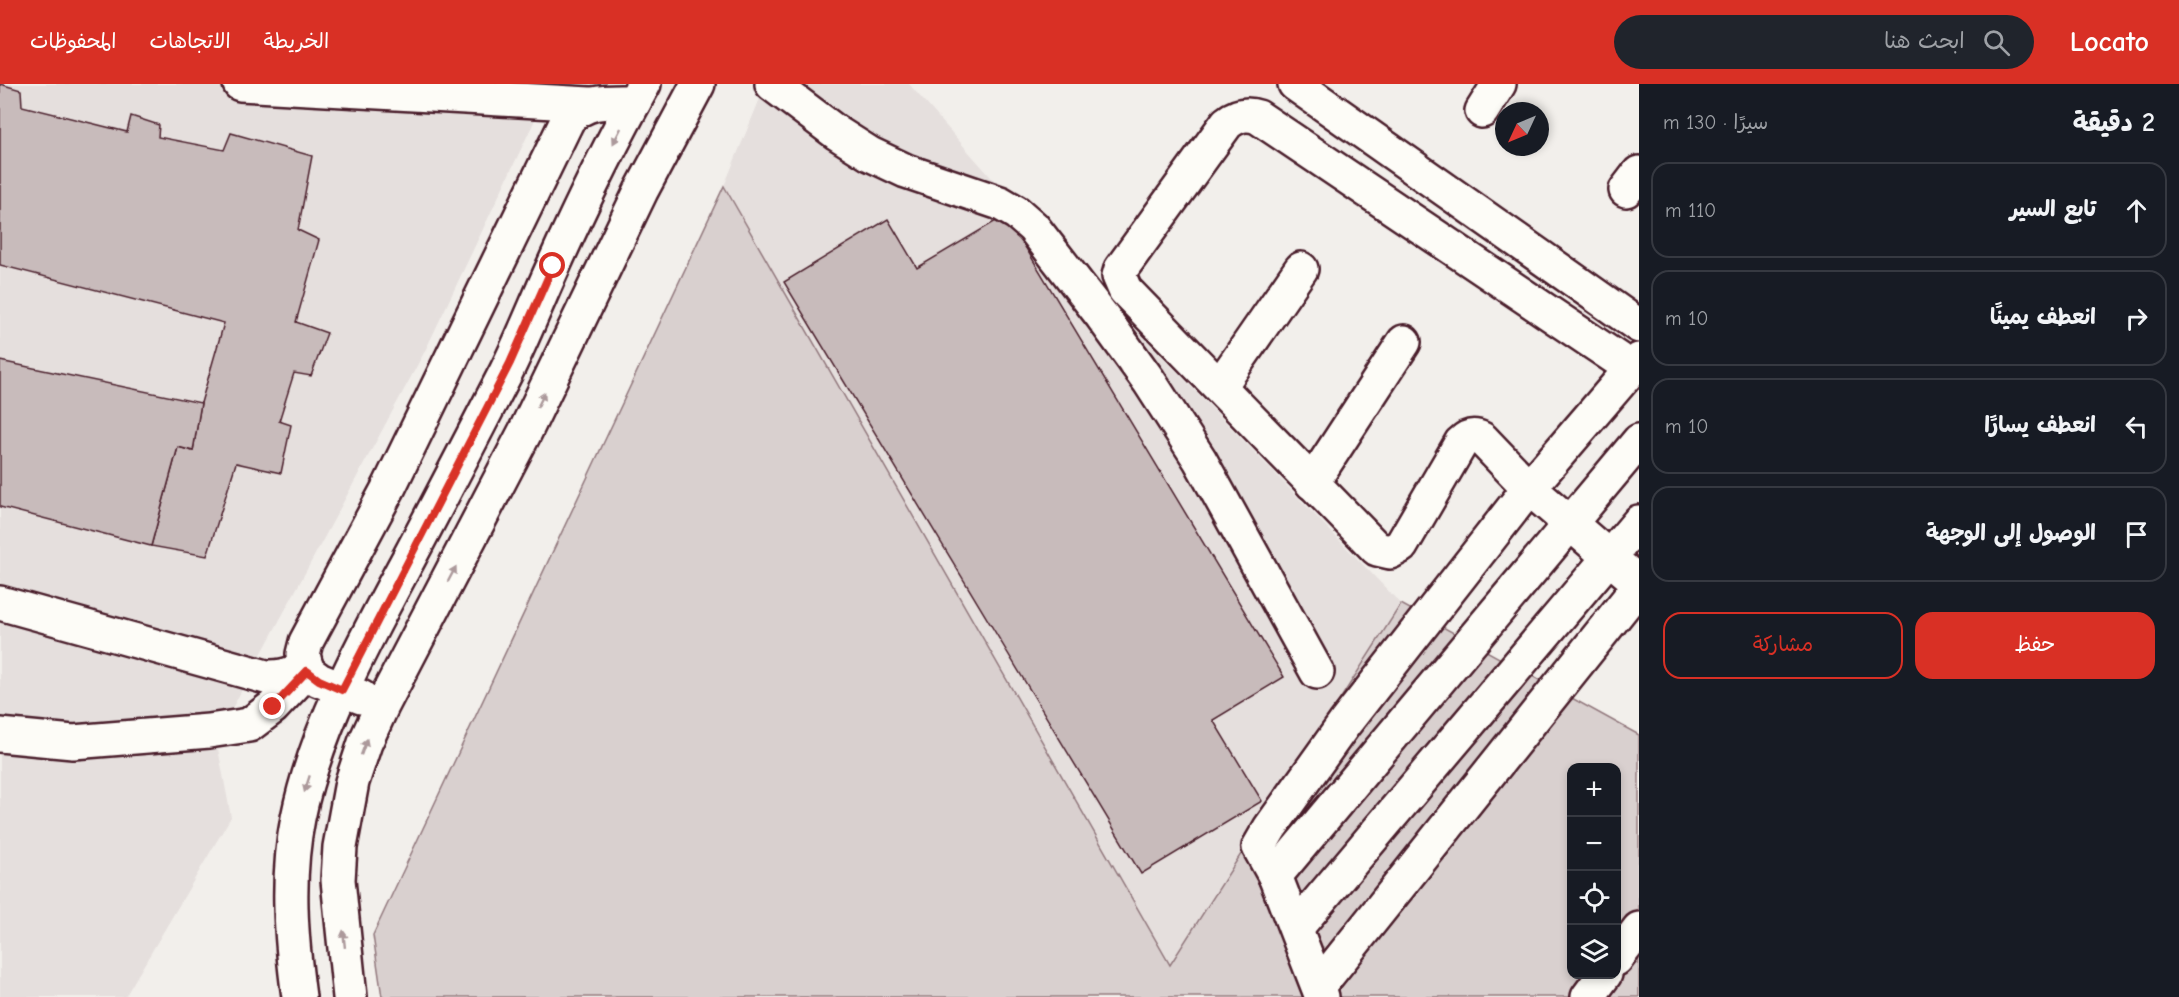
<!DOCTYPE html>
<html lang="ar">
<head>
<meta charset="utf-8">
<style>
  :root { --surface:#171b24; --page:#20242c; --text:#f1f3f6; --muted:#9ea1a6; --line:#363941; --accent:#d93025 }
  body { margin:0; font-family:"Comic Neue","Playpen Sans Arabic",sans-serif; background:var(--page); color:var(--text); direction:rtl }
  .controls { position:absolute; right:18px; bottom:18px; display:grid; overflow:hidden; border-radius:12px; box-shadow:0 3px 9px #0003 }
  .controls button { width:54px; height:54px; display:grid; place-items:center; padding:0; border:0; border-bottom:2px solid var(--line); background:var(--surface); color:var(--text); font:30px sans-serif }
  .compass { position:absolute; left:1495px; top:18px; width:54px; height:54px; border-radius:50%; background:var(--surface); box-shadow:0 3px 9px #0003; rotate:226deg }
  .stop { position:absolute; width:18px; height:18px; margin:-14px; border:4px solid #d93025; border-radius:50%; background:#fff }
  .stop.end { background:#d93025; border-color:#fff; box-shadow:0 2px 6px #0008 }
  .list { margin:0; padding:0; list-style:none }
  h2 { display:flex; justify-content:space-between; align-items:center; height:78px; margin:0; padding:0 24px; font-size:26px }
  h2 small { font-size:20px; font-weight:400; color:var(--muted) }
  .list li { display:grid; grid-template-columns:39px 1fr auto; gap:18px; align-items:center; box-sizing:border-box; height:96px; margin:0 12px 12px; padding:0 12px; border:2px solid var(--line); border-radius:18px }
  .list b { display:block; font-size:22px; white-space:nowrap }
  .list em { font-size:20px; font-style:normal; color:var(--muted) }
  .actions { display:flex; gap:12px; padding:18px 24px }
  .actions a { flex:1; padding:14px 0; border:2px solid var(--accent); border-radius:18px; text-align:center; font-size:21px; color:var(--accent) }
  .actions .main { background:var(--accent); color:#fff }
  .icon { flex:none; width:33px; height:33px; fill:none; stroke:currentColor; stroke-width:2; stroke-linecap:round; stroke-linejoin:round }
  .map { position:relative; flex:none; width:1639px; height:913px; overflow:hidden; direction:ltr }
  header { display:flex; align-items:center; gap:36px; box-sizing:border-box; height:84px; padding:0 30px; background:var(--accent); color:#fff }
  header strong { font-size:28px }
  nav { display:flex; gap:33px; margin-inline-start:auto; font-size:21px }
  .search { width:420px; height:54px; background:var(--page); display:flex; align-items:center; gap:15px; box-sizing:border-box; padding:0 21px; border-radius:33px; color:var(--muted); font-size:22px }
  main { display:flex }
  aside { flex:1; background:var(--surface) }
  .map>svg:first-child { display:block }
  .built { fill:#e5dfdd }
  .green { fill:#d9d0cf; stroke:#92787d; stroke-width:1.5; fill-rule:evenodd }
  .building { fill:#c8bbbb; stroke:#4a1f2b; stroke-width:1.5 }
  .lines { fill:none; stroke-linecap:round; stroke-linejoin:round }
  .minor-casing { stroke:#4a1f2b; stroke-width:38 }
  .minor { stroke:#fdfcf7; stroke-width:33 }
  .oneway { fill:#ac999b }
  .route { stroke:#d93025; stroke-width:8 }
</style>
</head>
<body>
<header>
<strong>Locato</strong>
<div class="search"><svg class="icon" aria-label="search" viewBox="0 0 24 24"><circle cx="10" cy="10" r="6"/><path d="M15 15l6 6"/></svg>ابحث هنا</div>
<nav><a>الخريطة</a><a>الاتجاهات</a><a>المحفوظات</a></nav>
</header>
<main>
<aside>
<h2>2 دقيقة<small>سيرًا · 130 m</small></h2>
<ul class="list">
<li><svg class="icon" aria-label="ahead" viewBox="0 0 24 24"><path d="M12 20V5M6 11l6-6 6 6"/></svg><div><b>تابع السير</b></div><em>110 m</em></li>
<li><svg class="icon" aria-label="right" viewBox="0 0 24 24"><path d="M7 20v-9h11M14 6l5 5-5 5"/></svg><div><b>انعطف يمينًا</b></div><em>10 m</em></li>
<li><svg class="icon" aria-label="left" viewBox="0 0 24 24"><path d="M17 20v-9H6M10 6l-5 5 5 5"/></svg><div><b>انعطف يسارًا</b></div><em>10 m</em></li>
<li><svg class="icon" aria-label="arrive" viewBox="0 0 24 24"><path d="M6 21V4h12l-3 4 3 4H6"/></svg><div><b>الوصول إلى الوجهة</b></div></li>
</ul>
<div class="actions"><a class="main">حفظ</a><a>مشاركة</a></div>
</aside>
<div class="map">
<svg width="1639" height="913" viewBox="0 0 1639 913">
  <rect width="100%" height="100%" fill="#f2efeb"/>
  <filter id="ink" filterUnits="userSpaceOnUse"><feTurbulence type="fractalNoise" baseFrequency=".0167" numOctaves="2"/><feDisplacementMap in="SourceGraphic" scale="12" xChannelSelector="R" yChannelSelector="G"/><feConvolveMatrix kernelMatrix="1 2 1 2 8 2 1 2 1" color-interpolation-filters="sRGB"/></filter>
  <g filter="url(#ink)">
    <g class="built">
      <polygon points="0,0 552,0 426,265 216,654 231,733 125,913 0,913"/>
      <polygon points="766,0 909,0 1011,116 1401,520 1170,882 724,102"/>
    </g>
    <path class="green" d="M724,102L1170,881L1401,520L1639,651V913H382L373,851ZM1572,684H1616V890H1572Z"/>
    <g class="building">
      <polygon points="0,0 21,6 22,22 127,48 131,32 159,41 158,53 224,66 231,49 312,72 298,146 319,156 296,238 327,249 311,292 294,289 279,337 291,341 281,389 236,379 207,472 151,462 178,363 193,367 201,319 224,239 0,181"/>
      <polygon points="1006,131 1284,593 1213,636 1262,717 1141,790 784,198 888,135 917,184"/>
      <polygon points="0,277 201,319 193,367 178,363 151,462 0,423"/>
    </g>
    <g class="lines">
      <g class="minor-casing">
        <g id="minor">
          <polyline points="240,0 589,20"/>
          <polyline points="772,0 837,49 870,70 906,87 1000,119 1017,129 1033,143 1102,232 1149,297 1200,376 1317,588"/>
          <polyline points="1295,0 1639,242"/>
          <polyline points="1482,27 1499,0"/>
          <polyline points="1626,106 1639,89"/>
          <path d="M1631,284L1258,33C1246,29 1237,31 1227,39L1121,185L1119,192L1125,206L1377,465L1390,468L1401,462L1461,359C1468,352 1474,351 1482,355L1529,404L1639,499"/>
          <polyline points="1220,302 1301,185"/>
          <polyline points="1312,399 1404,258"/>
          <path d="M0,519L266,593C282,593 292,591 306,582"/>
          <path d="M361,613L319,596L307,587L303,570L306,558L389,403L568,35C588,15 607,18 634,18"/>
          <polyline points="0,651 73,658 209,647 249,641 273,623 307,587"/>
          <polyline points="1275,792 1639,357"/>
          <polyline points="1296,844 1639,438"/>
          <polyline points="1616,875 1639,845"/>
          <polyline points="1319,902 1639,502"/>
          <path d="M299,913C291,854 286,793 298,734C316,644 366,554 409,474C442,412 474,350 506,288C523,254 537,218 553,183C581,121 611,59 644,0"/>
          <polyline points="350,913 338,796 340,763 352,698 365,659 382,622 525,348 641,107 698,0"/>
          <polyline points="1322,913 1275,792 1259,763 1270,744 1345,639 1529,404 1639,276"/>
          <polyline points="1588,913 1605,890"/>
        </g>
      </g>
      <use href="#minor" class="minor"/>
    </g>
    <defs><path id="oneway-solid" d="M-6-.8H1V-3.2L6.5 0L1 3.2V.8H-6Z" transform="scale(1.5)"/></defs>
    <g class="oneway">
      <use href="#oneway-solid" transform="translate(617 52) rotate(117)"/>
      <use href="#oneway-solid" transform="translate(541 316) rotate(-64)"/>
      <use href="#oneway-solid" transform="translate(452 490) rotate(-62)"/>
      <use href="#oneway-solid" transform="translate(364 663) rotate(-70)"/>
      <use href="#oneway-solid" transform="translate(307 700) rotate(108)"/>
      <use href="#oneway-solid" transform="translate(344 855) rotate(-96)"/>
    </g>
  </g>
  <g class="lines" filter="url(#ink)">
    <polyline class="route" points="273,623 307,587 319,596 342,606 510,279 553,182"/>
  </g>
</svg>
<div class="controls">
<button>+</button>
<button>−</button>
<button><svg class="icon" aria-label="locate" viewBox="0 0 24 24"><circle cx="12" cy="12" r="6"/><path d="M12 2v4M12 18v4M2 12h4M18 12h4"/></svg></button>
<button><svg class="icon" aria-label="layers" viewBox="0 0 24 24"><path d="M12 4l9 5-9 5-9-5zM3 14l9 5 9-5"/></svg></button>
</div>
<svg class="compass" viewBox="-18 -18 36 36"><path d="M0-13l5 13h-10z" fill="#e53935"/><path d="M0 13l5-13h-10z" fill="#9ea1a6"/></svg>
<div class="stop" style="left:553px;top:182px"></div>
<div class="stop end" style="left:273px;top:623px"></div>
</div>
</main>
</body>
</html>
